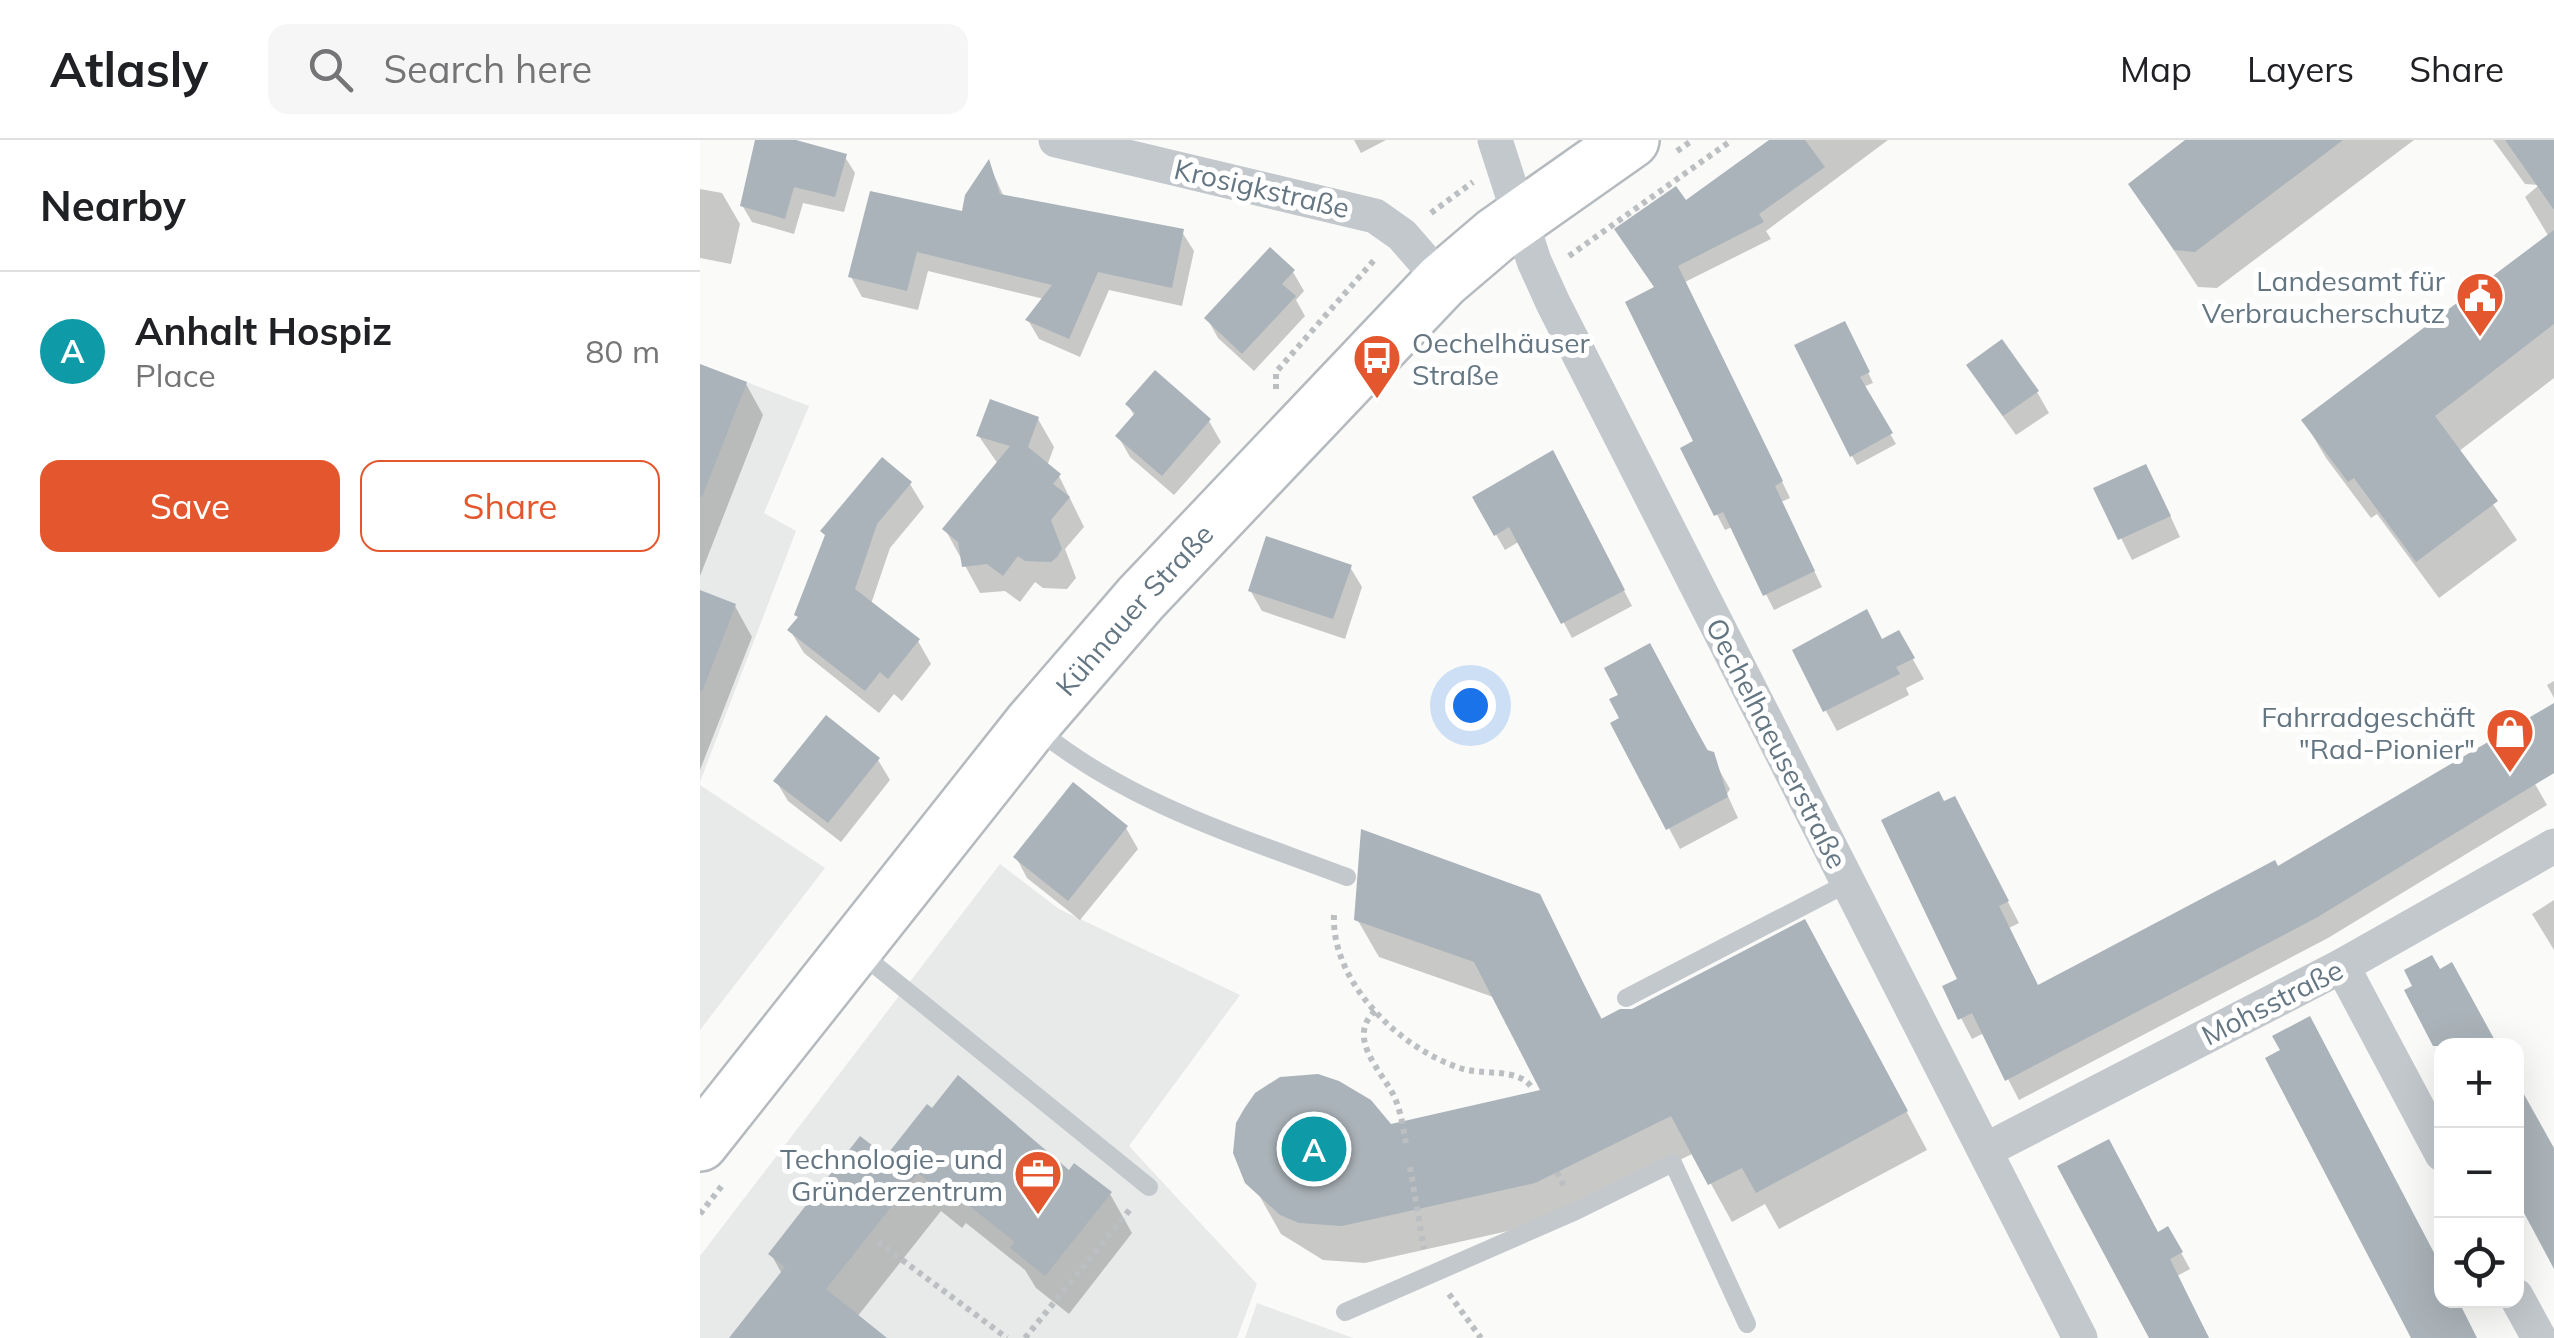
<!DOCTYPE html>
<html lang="en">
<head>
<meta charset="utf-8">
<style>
  :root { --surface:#fff; --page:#f6f6f6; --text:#202124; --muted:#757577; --line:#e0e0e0; --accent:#e4572e }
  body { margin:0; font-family:Mulish,sans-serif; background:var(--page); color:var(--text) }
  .controls { position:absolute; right:30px; bottom:30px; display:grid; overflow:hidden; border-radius:20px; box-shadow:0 10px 40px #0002 }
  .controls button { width:90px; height:90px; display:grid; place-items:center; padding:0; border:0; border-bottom:2px solid var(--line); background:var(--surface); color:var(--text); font:50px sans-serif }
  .you { position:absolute; left:770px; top:565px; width:35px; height:35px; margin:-25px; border:8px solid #fff; border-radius:50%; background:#1a73e8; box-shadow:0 0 0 15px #1a73e833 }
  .badge { display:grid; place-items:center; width:65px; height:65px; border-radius:50%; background:var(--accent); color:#fff; font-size:32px; font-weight:700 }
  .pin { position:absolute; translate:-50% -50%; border:5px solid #fff; box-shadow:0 2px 10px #0006 }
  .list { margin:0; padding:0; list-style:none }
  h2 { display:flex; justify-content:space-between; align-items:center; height:130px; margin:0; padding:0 40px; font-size:42px }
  h2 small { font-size:32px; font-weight:400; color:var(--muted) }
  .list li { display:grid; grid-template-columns:65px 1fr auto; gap:30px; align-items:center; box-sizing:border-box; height:160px; padding:0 40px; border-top:2px solid var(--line) }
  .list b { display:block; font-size:38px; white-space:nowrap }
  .list p { margin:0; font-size:32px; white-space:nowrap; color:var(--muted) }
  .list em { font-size:32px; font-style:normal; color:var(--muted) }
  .actions { display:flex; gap:20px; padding:30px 40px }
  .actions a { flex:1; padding:22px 0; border:2px solid var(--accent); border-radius:20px; text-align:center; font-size:35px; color:var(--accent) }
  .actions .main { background:var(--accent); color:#fff }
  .icon { flex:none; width:55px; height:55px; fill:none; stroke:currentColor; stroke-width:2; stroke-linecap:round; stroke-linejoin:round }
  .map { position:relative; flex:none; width:1854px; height:1198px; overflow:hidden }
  header { display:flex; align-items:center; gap:60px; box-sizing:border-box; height:140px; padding:0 50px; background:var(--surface); border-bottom:2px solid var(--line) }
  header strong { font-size:48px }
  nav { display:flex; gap:55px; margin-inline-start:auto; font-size:35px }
  .search { width:700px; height:90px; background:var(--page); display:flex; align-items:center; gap:25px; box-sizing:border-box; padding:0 35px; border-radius:20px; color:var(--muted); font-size:38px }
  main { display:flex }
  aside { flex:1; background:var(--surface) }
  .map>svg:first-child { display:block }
  .built { fill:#e8e9e9 }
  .shadow { fill:#0003 }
  .building { fill:#aab3b9 }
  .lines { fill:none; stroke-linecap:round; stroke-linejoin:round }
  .primary-casing { stroke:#b5babe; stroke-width:60 }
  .path { stroke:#bbbfc2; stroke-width:6; stroke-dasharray:5 5; stroke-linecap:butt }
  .lane { stroke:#c3c8cc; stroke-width:18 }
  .street { stroke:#c3c8cc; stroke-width:35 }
  .primary { stroke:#fff; stroke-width:55 }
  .labels { text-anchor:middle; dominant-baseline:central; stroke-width:10; stroke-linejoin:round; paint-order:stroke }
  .street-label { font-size:28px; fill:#657683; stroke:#fff }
  .poi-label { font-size:28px; fill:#657683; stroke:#fff; text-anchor:end }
</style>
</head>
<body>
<header>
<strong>Atlasly</strong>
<div class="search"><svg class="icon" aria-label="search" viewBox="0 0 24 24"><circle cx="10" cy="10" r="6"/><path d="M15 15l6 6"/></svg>Search here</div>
<nav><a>Map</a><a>Layers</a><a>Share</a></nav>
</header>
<main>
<aside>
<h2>Nearby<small></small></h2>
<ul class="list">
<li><span class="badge" style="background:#0f9aa8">A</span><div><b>Anhalt Hospiz</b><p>Place</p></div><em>80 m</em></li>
</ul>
<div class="actions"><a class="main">Save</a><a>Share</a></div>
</aside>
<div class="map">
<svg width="1854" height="1198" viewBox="0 0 1854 1198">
  <rect width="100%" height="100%" fill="#fafaf8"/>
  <g class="built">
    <polygon points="0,224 109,266 64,373 96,391 0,642"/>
    <polygon points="0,645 125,728 0,890"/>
    <polygon points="300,724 359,769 540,855 429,1006 557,1144 537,1198 0,1198 0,1116"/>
    <polygon points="557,1163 653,1198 545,1198"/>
  </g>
  <g class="shadow">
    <polygon points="58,0 86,0 145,17 155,33 144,72 103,63 94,94 52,82 42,65"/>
    <polygon points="654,0 686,0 661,13"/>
    <polygon points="1073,0 1188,0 1066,91 1071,99 985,142 1090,358 1081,362 1122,447 1074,470 1032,387 1025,390 983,309 997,302 957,149 985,64"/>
    <polygon points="1490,0 1714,0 1517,148 1498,147 1431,45"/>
    <polygon points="1793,0 1854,0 1854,238 1758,312 1817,400 1739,458 1677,374 1671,378 1626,318 1604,281 1849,97 1825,57 1839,45 1825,44"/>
    <polygon points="289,24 304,57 482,92 494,111 482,166 409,150 380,217 339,199 328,180 344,159 228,131 218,170 162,157 151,137 264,74"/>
    <polygon points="0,49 22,53 40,84 31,124 0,118"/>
    <polygon points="593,132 604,151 596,160 605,176 554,231 518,198 507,178"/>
    <polygon points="1150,194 1173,243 1163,247 1196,304 1157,325 1152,316"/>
    <polygon points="0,226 46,244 63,275 0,436"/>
    <polygon points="1281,246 1337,252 1349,273 1316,295"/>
    <polygon points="428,265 509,281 521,302 474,355 430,317 418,296 435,277"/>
    <polygon points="338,279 354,307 347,326 359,336 384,387 365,409 376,438 367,449 343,448 335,442 320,462 305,451 280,453 245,389 298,324 278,295"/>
    <polygon points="182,320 210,344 224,367 190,408 171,464 218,501 231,524 202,561 194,554 179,573 104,513 90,490 99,479 127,398"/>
    <polygon points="861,329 932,466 872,498 820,401 805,410 775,358"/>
    <polygon points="1457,347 1480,397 1432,420 1397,350"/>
    <polygon points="650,427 662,447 645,499 562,471 550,450"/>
    <polygon points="0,453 35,466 52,497 0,630"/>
    <polygon points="1198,493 1224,539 1206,548 1209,555 1137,591 1126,571 1182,502"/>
    <polygon points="949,507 1030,649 1027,654 1038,678 980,709 914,584 923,579 922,556"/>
    <polygon points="1854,541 1854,558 1847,545"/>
    <polygon points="1854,566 1854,633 1835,644 1847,665 1628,798 1319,960 1284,893 1272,899 1261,878 1244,664 1265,680 1319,783 1309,788 1338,848 1577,729"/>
    <polygon points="178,620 190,640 141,702 88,661 76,641"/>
    <polygon points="426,688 438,709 380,780 327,738 316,717"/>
    <polygon points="838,757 903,881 1126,820 1227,1010 1079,1089 1065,1064 1032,1082 994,1013 857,1080 665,1123 623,1120 581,1094 559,1055 690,987 844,951 796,858 679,817 657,779"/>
    <polygon points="1854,760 1854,810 1832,774"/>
    <polygon points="186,1019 370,1034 410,1054 432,1093 369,1174 336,1148 325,1130 266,1083 262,1088 241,1071 157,1177 183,1198 32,1198 82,1134 71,1114"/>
    <polygon points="1361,1027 1458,1095 1468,1089 1490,1129 1477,1136 1509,1198 1450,1198"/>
  </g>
  <g class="building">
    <polygon points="55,0 96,0 147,14 135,57 94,47 85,79 40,66"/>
    <polygon points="1069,0 1105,0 1125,27 1059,74 1064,82 978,126 1083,341 1075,346 1115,431 1063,456 1023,372 1014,376 980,308 993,301 925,162 954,147 914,89 976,46 986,60"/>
    <polygon points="1485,0 1643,0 1495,112 1474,110 1428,44"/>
    <polygon points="1805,0 1854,0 1854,70"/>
    <polygon points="289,19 300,54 484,89 472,148 398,132 369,199 325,180 352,145 217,112 207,151 148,137 170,51 262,71 265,55"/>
    <polygon points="1854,90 1854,184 1735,276 1798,361 1716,422 1654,338 1648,342 1601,280"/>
    <polygon points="570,107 595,130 582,144 596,156 542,214 504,178"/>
    <polygon points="1145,181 1170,232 1160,237 1193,293 1150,317 1094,205"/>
    <polygon points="1302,199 1339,251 1303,276 1266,225"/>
    <polygon points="0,224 47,242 2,357 0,357"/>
    <polygon points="455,230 511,279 462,336 415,296 435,273 425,264"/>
    <polygon points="290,259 339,277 328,307 361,334 353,344 370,357 351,380 362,409 357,417 351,422 325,421 318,416 303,436 287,424 262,427 258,402 242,389 310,306 276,296"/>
    <polygon points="853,310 925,450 861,484 809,387 794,396 772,357"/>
    <polygon points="182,317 212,342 177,384 155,449 220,499 188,539 180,532 165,551 87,490 98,477 94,475 125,395 120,391"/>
    <polygon points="1446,324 1471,376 1418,400 1393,348"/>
    <polygon points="566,396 652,425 633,479 548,451"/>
    <polygon points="0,450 36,464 2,552 0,551"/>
    <polygon points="1167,469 1182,499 1199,490 1215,518 1196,527 1200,534 1123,572 1092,510"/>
    <polygon points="950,503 1007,610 1014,612 1028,657 966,690 910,583 919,578 909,559 918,555 904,528"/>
    <polygon points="1854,563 1854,633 1616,778 1305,941 1272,873 1258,880 1242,846 1257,839 1181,680 1239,651 1244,661 1255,656 1309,761 1299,766 1338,845 1575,720 1578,726"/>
    <polygon points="126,575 180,618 128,683 73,641"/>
    <polygon points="373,642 428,686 368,761 313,717"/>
    <polygon points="661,689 840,754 901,879 920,869 932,869 1105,779 1208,971 1056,1053 1042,1028 1008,1045 971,976 835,1043 642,1086 599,1083 580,1075 545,1043 533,1013 536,983 544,969 555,953 580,937 618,934 639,941 671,960 691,984 840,950 774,822 654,780"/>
    <polygon points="1732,815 1740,829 1752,822 1798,906 1733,906 1704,850 1712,846 1704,830"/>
    <polygon points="1610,876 1742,1128 1742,1160 1758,1160 1777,1198 1711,1198 1565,918 1580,910 1572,896"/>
    <polygon points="258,935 369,1030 374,1023 412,1052 345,1136 310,1108 315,1102 243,1045 239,1050 218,1033 126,1149 187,1198 29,1198 85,1127 68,1114 160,996 186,1016 227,964 232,968"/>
    <polygon points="1816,940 1854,1008 1854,1129 1816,1058"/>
    <polygon points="1409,999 1458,1092 1468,1086 1483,1112 1470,1119 1509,1198 1449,1198 1357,1026"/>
  </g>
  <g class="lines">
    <g class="primary-casing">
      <g id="primary">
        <path id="s1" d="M0,1003L332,584L441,458L742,141L796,95L931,0"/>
      </g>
    </g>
    <g class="path">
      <polyline points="977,11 993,0"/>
      <polyline points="731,73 773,42"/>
      <polyline points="869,116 1032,0"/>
      <polyline points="576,249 576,232 675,119"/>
      <path d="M634,775C631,842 699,908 760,928C783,936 819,927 832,948"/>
      <path d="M675,871C646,898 681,930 694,956C701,971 703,988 706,1003"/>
      <polyline points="710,1027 724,1109"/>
      <polyline points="857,1032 864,1047"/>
      <polyline points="0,1074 24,1043"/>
      <polyline points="178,1102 307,1198"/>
      <polyline points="749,1154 781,1198"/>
      <polyline points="325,1198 432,1067"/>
    </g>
    <g class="lane">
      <path d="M336,588C427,663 538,696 647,737"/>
      <polyline points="159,812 449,1047"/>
      <polyline points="926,858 1148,743"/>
      <polyline points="645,1172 876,1071 973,1023 1047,1184"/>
    </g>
    <g class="street">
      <polyline points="356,0 675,76 702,95 742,141"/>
      <polyline points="795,0 834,121 853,163 1380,1198"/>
      <polyline points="1642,826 1742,1014"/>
      <polyline points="1286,1010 1642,826 1854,706"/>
      <polyline points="1816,1156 1839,1198"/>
    </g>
    <use href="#primary" class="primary"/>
  </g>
  <defs>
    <g id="civic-pin" transform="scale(2.5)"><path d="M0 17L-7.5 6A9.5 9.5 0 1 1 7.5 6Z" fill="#e4572e" stroke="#fff"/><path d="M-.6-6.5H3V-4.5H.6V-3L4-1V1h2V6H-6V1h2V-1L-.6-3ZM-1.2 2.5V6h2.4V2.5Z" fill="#fff"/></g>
    <g id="bus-pin" transform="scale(2.5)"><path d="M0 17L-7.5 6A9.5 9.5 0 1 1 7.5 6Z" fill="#e4572e" stroke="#fff"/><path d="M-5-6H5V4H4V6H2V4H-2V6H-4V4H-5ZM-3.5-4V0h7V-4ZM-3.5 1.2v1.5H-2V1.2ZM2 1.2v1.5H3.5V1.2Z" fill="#fff"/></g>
    <g id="shop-pin" transform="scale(2.5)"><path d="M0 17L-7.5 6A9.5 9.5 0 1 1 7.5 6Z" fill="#e4572e" stroke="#fff"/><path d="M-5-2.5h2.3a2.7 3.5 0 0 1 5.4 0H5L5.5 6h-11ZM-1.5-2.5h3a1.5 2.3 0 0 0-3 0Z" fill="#fff"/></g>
    <g id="office-pin" transform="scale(2.5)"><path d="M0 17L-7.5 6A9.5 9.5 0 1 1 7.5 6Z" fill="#e4572e" stroke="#fff"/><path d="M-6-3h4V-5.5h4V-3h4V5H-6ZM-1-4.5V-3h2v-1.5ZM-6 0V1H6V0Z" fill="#fff"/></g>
  </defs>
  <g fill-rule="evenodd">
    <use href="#civic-pin" x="1780" y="156"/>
    <use href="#bus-pin" x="677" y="218"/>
    <use href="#shop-pin" x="1810" y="592"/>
    <use href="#office-pin" x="338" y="1034"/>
  </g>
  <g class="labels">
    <g class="street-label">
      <text transform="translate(562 48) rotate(13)">Krosigkstraße</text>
      <text stroke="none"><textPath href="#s1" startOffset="688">Kühnauer Straße</textPath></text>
      <text transform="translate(1077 603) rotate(63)">Oechelhaeuserstraße</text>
      <text transform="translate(1572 862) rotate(-27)">Mohsstraße</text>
    </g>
    <g class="poi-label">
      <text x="1745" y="140">Landesamt für<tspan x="1745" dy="32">Verbraucherschutz</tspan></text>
      <text x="712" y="202" text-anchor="start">Oechelhäuser<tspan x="712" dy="32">Straße</tspan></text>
      <text x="1775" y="576">Fahrradgeschäft<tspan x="1775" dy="32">"Rad-Pionier"</tspan></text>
      <text x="303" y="1018">Technologie- und<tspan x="303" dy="32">Gründerzentrum</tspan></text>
    </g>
  </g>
</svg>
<div class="controls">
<button>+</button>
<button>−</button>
<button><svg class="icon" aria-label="locate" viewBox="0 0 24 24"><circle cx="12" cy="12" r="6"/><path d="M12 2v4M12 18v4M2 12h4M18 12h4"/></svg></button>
</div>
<div class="you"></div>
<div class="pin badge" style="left:614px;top:1009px;background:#0f9aa8">A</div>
</div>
</main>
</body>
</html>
